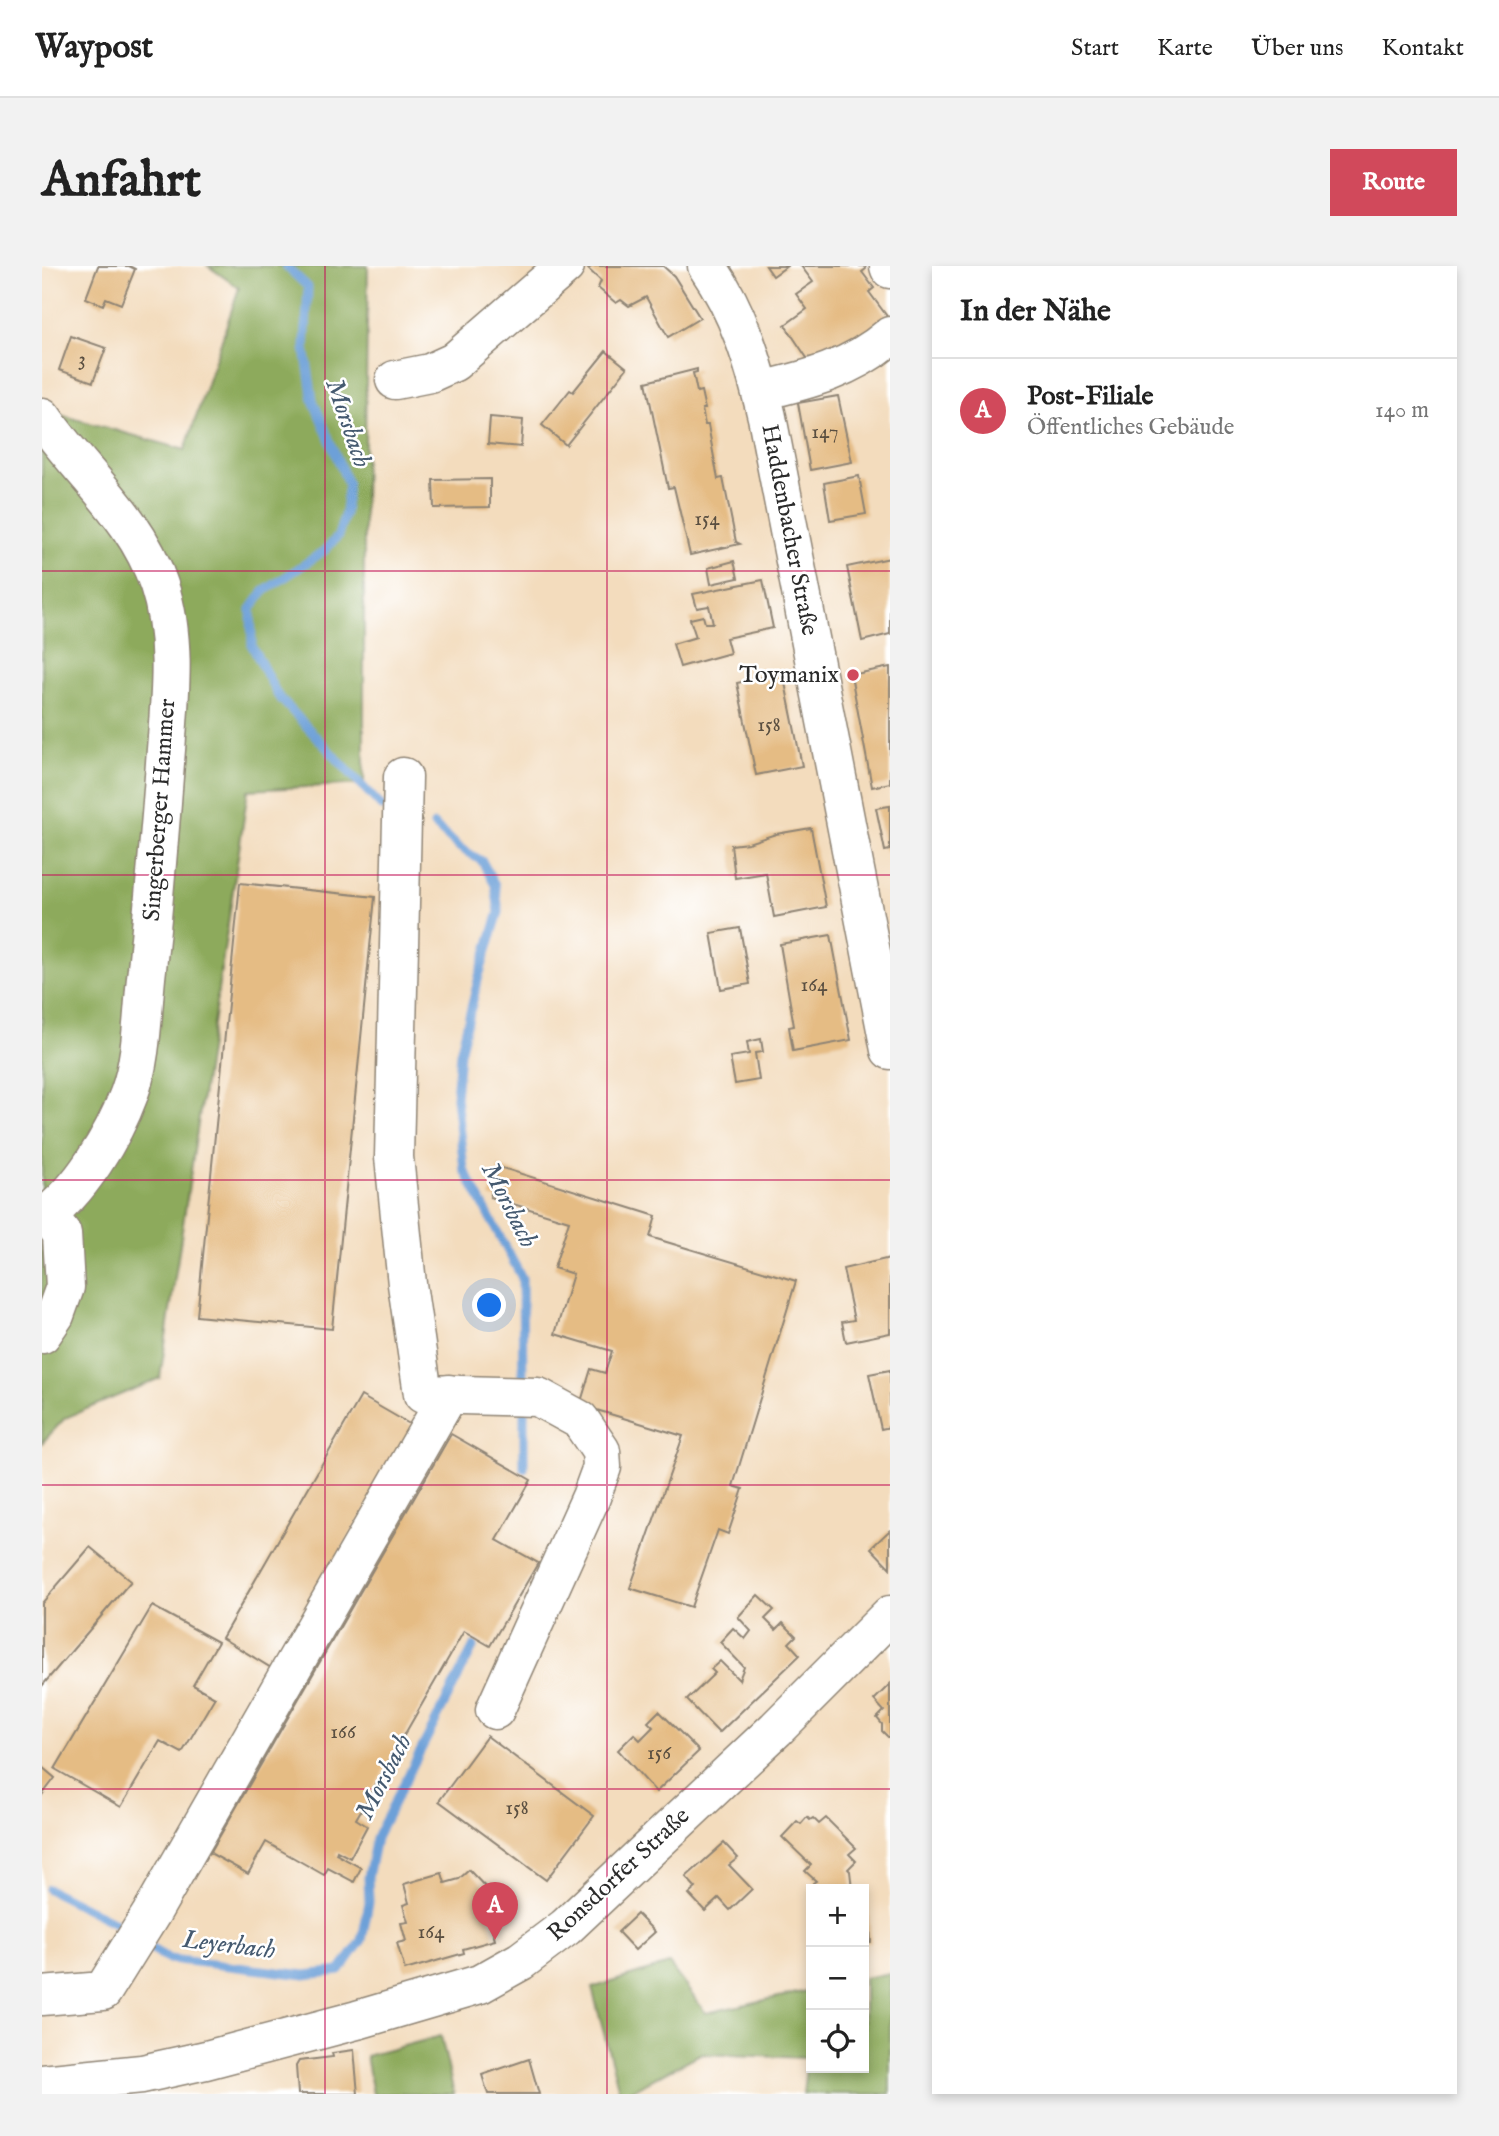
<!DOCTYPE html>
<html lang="de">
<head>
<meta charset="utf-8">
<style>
  :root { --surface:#fff; --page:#f2f2f2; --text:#222; --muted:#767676; --line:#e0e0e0; --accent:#d1495b }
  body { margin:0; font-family:"IM FELL English",serif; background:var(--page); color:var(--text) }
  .controls { position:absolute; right:21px; bottom:21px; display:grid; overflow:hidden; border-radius:0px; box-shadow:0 4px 10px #0003 }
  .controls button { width:63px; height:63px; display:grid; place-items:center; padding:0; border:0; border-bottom:2px solid var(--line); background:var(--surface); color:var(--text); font:35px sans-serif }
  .you { position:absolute; left:448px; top:1040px; width:24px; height:24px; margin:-18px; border:5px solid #fff; border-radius:50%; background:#1a73e8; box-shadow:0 0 0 10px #1a73e833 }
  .badge { display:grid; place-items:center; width:46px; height:46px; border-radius:50%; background:var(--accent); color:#fff; font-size:23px; font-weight:700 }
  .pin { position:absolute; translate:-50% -58px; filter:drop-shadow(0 2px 4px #0008) }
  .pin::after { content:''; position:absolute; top:37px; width:24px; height:21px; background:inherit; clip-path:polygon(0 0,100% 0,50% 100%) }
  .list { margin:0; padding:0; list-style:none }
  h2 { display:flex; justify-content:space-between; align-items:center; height:91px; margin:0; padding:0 28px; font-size:30px }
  h2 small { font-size:23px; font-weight:400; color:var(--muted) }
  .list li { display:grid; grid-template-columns:46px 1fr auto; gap:21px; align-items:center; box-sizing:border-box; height:105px; padding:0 28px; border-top:2px solid var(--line) }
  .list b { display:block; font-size:26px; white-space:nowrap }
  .list p { margin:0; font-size:23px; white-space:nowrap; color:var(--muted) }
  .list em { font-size:23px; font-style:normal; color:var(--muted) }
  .icon { flex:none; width:38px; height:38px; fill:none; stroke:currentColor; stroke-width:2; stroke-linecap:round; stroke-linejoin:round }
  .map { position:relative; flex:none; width:848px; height:1828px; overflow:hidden; border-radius:0px }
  header { display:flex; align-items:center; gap:42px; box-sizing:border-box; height:98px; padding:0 35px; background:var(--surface); border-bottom:2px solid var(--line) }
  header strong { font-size:33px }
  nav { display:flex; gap:38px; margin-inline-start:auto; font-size:24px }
  .intro { display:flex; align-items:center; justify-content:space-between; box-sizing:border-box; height:168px; padding:0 42px }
  h1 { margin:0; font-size:49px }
  .button { padding:18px 32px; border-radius:0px; background:var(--accent); color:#fff; font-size:24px; font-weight:700 }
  main { display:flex; gap:42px; padding:0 42px }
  aside { flex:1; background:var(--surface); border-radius:0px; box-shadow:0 4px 10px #0003 }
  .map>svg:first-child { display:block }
  .forest { fill:#8daa5c; stroke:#5c6a44; stroke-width:2 }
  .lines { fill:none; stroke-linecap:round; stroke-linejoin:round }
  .stream { stroke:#6da0d8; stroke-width:9 }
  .building { fill:#e5bc84 }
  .minor-casing { stroke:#8f8474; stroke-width:41 }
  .major-casing { stroke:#8f8474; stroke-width:41 }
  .minor { stroke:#fff; stroke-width:38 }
  .major { stroke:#fff; stroke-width:38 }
  .grid { fill:none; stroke:#c2185b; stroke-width:2; stroke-opacity:0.55 }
  .poi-dot { fill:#d1495b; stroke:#fff; stroke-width:2.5 }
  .labels { text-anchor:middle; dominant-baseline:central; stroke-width:5; stroke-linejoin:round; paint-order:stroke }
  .number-label { font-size:21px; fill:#5a4f41 }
  .street-label { font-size:24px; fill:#2b2b2b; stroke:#fff }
  .poi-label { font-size:24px; fill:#2b2b2b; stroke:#fff; text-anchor:end }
  .water-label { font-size:26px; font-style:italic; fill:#455a70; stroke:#fff }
</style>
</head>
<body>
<header>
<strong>Waypost</strong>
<nav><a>Start</a><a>Karte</a><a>Über uns</a><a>Kontakt</a></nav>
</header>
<div class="intro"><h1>Anfahrt</h1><a class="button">Route</a></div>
<main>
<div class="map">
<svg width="848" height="1828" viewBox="0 0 848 1828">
  <rect width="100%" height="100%" fill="#fff"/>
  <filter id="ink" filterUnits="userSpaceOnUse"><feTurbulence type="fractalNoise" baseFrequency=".0143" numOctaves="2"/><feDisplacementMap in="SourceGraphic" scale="14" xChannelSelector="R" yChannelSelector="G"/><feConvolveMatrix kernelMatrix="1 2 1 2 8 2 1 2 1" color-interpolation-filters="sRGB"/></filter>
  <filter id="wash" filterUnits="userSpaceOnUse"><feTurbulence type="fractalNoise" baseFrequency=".00686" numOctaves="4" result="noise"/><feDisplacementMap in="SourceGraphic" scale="28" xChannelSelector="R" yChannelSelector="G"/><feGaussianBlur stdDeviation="1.57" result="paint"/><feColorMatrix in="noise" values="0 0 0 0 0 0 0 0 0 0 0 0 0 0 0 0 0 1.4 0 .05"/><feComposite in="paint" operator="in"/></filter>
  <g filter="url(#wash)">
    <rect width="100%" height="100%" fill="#f3dcbd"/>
    <g class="forest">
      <polygon points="166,0 326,0 322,240 322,518 206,524 118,1112 23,1152 0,1177 0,137 23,150 143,184 197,22"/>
      <polygon points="627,1698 664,1747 769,1724 769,1802 822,1802 822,1712 848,1707 848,1828 761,1828 765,1792 658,1788 583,1828 578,1828 550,1722"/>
      <polygon points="399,1770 412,1828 331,1828 324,1790"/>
    </g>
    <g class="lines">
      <g class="stream">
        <polyline points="244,0 266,21 263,82 271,134 306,218 303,247 296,270 282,285 221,326 209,343 210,380 236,430 340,541"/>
        <polyline points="392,559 418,582 440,595 453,619 457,646 437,710 418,787 414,831 422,903 480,1012 481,1122"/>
        <polyline points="482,1202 482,1139"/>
        <polyline points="6,1623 75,1658 87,1667"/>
        <polyline points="101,1678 127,1693 263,1709 298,1705 320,1674 327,1636 326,1611 334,1572 432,1380"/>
      </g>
    </g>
    <g id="blocks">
      <g class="building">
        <polygon points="56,0 87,0 93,3 79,38 64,32 61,39 44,32"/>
        <polygon points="551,0 621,0 632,10 658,52 626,71 604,31 587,40 579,34 574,37 556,22 559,15 546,3"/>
        <polygon points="724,0 745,0 731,10"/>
        <polygon points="759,0 823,0 824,3 820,6 832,22 827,26 847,53 794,90 765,92 743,59 765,43 754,28 771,16"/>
        <polygon points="29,70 64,82 51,116 17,104"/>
        <polygon points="564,85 585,102 524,179 500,159 528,124 531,126"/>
        <polygon points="655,103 655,106 651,107 655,126 659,125 663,143 660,143 663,159 666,159 676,213 681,212 694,276 698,278 648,289 632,221 626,222 604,116"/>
        <polygon points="796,130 810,196 768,204 756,137"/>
        <polygon points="448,151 481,154 479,181 446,178"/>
        <polygon points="817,210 824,248 788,254 782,217"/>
        <polygon points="448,213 448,241 392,242 391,214"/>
        <polygon points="848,292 848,368 820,375 805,301"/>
        <polygon points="692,295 696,312 669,318 666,302"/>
        <polygon points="721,314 731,362 684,372 688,387 638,401 631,378 654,371 648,353 661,350 663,357 671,357 667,340 655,342 651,328"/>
        <polygon points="848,401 848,517 830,521 809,409"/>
        <polygon points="741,407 760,500 714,509 695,417"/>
        <polygon points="848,540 848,584 843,585 834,542"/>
        <polygon points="769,562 784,641 732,651 724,607 693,612 689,579 706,577 734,568"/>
        <polygon points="198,617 333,631 290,1063 155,1050"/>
        <polygon points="698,662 708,718 679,723 669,667"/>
        <polygon points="789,669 809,774 751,785 747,761 752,760 738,678"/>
        <polygon points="719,773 721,786 713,787 717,814 693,818 688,791 707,788 705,776"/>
        <polygon points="457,901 614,950 608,971 754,1015 691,1220 701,1223 686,1268 676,1264 649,1341 588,1322 641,1170 538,1139 549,1103 563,1107 570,1085 513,1068 531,1008 512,1002 527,955 448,931"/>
        <polygon points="848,992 848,1067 804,1076 800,1056 812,1054 801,1003"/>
        <polygon points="848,1104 848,1161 839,1163 827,1108"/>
        <polygon points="319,1130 371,1160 231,1403 180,1372"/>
        <polygon points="409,1168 489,1214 455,1274 496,1297 448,1380 422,1365 314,1553 325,1560 308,1592 295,1585 294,1588 319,1602 312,1616 286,1602 282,1609 224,1576 206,1608 168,1587"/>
        <polygon points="848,1264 848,1302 829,1282"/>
        <polygon points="48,1281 89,1315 0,1420 0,1337"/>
        <polygon points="716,1329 732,1344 723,1353 734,1364 741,1357 754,1370 747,1377 758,1389 677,1467 645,1434 673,1407 669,1403 678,1395 697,1414 702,1401 678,1376 691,1362 703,1373 709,1365 696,1351"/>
        <polygon points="110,1340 176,1376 151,1419 173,1431 140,1487 118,1475 79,1541 13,1503"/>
        <polygon points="848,1418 848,1471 846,1471 840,1465 840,1458 835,1452 842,1445 832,1434"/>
        <polygon points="617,1445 657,1485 614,1526 576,1484 592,1468 598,1474 611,1461 606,1456"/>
        <polygon points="445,1470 552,1550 504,1614 397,1535"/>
        <polygon points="0,1501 13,1512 0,1529"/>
        <polygon points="765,1551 768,1554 771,1552 777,1558 784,1552 814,1582 807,1588 814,1595 806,1603 808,1605 810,1623 772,1623 771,1617 774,1615 763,1605 769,1599 740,1571 755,1555 759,1558"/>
        <polygon points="682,1577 696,1592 687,1599 710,1623 688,1644 677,1632 663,1645 647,1628 654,1622 644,1611"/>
        <polygon points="427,1604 450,1628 442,1635 453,1674 421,1683 422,1687 363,1704 355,1677 364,1675 359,1657 366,1656 361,1639 367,1637 362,1618 400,1607 403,1617 417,1613"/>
        <polygon points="826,1638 829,1676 822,1677 822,1639"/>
        <polygon points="595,1648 613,1666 593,1684 576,1666"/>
        <polygon points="312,1784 316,1828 256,1828 254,1800 257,1795 291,1791 290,1787"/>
        <polygon points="487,1793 497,1828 446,1828 440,1809"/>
      </g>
    </g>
  </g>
  <g filter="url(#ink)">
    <use href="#blocks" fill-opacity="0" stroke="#8f8474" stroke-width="2"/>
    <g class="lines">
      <g class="minor-casing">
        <g id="minor">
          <polyline points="847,0 848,3"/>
          <polyline points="353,114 388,107 412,96 523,0"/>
          <path d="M719,125C766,114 810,103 848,70"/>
          <polyline points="361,511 352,891 365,1018 381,1128 496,1131 538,1154 559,1185 560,1201 549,1231 453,1444"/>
          <polyline points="0,1730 61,1725 109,1648 407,1128"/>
        </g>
      </g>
      <g class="major-casing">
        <g id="major">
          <path d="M665,0C697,46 712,97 725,151L848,784"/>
          <path d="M0,151C39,208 95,251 117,319C136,376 127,439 123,497C118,566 112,634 105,703C100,743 101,790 87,828C72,869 37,928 0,952"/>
          <polyline points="0,1068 13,1049 23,1021 20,968 5,948"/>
          <polyline points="0,1818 100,1808 164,1794 315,1754 438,1718 479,1695 524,1661 734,1463 848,1349"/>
        </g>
      </g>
      <use href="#minor" class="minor"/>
      <use href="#major" class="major"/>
    </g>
  </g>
  <path class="grid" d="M283,0V1828M565,0V1828M0,305H848M0,609H848M0,914H848M0,1219H848M0,1523H848"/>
  <circle class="poi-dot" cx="811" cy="409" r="7"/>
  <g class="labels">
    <g class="number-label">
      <text x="40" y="93">3</text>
      <text x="783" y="166">147</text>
      <text x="665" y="253">154</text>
      <text x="727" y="459">158</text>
      <text x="772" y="719">164</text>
      <text x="301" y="1466">166</text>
      <text x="617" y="1487">156</text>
      <text x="475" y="1542">158</text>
      <text x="389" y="1666">164</text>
    </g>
    <g class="street-label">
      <text transform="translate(747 264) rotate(79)">Haddenbacher Straße</text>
      <text transform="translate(118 544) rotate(-86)">Singerberger Hammer</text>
      <text transform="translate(577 1609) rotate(-43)">Ronsdorfer Straße</text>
    </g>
    <g class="poi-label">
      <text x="797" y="409">Toymanix</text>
    </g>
    <g class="water-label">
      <text transform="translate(306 157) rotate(71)">Morsbach</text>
      <text transform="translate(467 939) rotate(63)">Morsbach</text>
      <text transform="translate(342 1511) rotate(-63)">Morsbach</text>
      <text transform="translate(187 1679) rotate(7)">Leyerbach</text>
    </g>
  </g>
</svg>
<div class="controls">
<button>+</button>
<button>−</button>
<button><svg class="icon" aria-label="locate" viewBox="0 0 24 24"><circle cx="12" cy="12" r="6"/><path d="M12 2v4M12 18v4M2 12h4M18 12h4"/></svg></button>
</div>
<div class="you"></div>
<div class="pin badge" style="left:453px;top:1674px">A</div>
</div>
<aside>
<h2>In der Nähe<small></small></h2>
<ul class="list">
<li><span class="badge">A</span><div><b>Post-Filiale</b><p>Öffentliches Gebäude</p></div><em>140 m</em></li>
</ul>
</aside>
</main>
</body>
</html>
